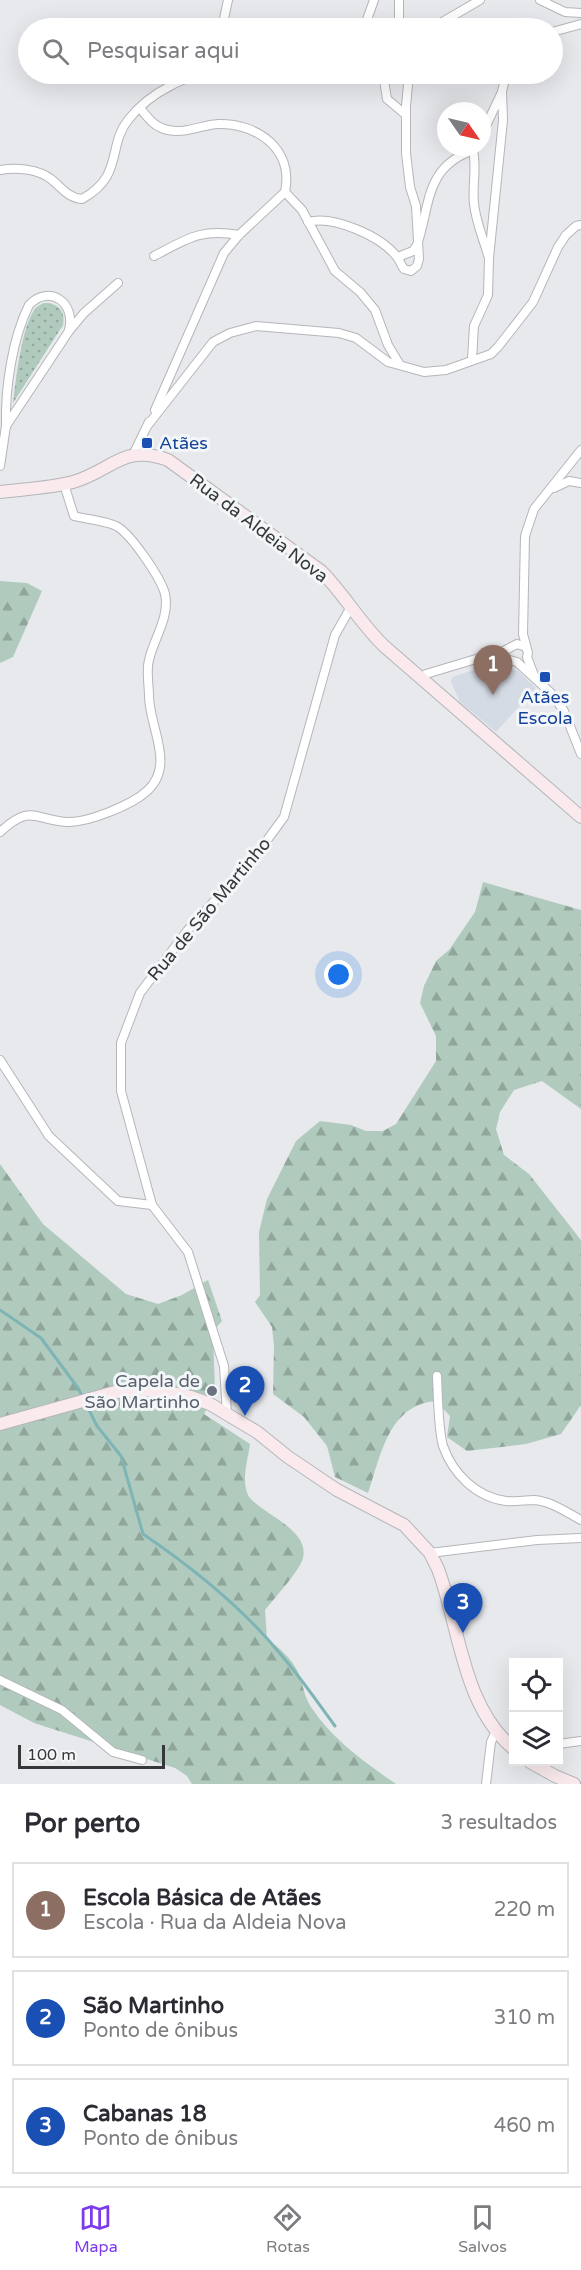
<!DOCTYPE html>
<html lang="pt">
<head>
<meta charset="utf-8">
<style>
  :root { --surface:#fff; --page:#f2f2f3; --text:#2b2b33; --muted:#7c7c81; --line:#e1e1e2; --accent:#7c3aed }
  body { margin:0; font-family:"Varela Round",sans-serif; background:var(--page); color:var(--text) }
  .controls { position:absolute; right:18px; bottom:18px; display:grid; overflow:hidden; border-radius:0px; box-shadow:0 6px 24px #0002 }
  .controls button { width:54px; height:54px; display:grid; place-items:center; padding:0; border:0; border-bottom:2px solid var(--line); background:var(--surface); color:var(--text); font:30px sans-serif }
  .compass { position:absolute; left:437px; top:102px; width:54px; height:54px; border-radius:50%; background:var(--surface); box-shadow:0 6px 24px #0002; rotate:124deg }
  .scale { position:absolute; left:18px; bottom:15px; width:147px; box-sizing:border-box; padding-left:6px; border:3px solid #363738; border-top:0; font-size:16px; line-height:21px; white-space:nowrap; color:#363738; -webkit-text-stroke:4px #f4f7fa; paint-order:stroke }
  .you { position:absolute; left:339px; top:975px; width:21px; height:21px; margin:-15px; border:4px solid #fff; border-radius:50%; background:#1a73e8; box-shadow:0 0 0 9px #1a73e833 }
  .badge { display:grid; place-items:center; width:39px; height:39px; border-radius:50%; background:var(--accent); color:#fff; font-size:20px; font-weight:700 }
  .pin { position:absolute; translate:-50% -50px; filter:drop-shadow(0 2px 3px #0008) }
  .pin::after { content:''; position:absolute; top:32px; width:21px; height:18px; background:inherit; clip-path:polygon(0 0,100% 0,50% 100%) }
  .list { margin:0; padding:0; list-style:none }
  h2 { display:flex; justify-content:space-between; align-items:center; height:78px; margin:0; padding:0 24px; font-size:26px }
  h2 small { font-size:20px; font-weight:400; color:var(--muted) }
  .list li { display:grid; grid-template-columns:39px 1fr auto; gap:18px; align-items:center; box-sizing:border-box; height:96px; margin:0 12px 12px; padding:0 12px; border:2px solid var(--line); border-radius:0px }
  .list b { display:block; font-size:22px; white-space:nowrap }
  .list p { margin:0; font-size:20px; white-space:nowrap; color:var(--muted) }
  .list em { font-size:20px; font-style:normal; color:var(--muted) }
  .icon { flex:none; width:33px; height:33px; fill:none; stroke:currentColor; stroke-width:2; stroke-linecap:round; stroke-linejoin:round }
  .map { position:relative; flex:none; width:581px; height:1784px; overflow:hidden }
  .search { position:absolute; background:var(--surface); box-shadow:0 6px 24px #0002; left:18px; right:18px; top:18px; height:66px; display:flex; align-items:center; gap:15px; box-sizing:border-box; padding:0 21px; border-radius:33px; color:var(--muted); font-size:22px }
  .sheet { height:402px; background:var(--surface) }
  nav { display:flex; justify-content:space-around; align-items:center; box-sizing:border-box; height:84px; border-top:2px solid var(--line); background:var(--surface); font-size:16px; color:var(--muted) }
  nav a { display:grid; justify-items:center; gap:3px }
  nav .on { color:var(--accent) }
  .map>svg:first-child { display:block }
  .built { fill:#d5dbe5 }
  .grass { fill:url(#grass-dots) }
  .forest { fill:url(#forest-firs) }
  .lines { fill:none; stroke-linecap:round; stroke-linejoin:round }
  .stream { stroke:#7eb4b5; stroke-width:3 }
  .street-casing { stroke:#b4b6b9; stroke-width:10 }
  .secondary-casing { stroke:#b4b6b9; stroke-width:14 }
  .street { stroke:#fff; stroke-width:8 }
  .secondary { stroke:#faeaed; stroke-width:12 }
  .transit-dot { fill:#1a4fb4; stroke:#f4f7fa; stroke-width:2 }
  .worship-dot { fill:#6b7280; stroke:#f4f7fa; stroke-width:2 }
  .labels { text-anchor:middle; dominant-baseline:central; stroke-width:6; stroke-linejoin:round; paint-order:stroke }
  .transit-label { font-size:18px; fill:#164399; stroke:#f4f7fa; text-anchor:start }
  .street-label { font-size:18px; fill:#363738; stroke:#f4f7fa }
  .worship-label { font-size:18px; fill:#5b616d; stroke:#f4f7fa; text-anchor:end }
</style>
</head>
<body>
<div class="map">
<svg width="581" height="1784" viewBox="0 0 581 1784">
  <defs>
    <pattern id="grass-dots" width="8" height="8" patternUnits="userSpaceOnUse" patternTransform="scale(1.5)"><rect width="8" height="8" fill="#b0cbbe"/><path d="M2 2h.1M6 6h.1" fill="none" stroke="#90a69b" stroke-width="1.8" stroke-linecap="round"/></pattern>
    <pattern id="forest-firs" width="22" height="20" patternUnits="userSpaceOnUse" patternTransform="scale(1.5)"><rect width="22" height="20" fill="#b0cbbe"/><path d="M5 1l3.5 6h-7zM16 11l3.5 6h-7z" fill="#90a69b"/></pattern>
  </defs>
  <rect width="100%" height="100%" fill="#e7e9ed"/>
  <polygon class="built" points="492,664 505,666 519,672 536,688 496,732 460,702 451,682 452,677"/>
  <path class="grass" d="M44,303C58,303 66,311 63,325L13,403C16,379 21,332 33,312C35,307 40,305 44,303Z"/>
  <g class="forest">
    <polygon points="0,581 27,583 42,591 13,657 0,663"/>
    <path d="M483,882L581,910V1109L542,1081L514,1090L500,1112L496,1129L504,1155L529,1174L581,1240V1405L561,1434L526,1444L467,1451L447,1437L450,1416L436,1401C388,1405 381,1456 368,1493L335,1477L327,1446L304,1417L273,1394L274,1346L272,1327L255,1302L260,1295L259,1232L267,1199L296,1141L320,1121L351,1125L366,1131H383L396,1124L436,1061V1036L420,1003L424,986L436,961L449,950L475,912Z"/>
    <path d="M0,1164L43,1224L126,1294L158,1304L182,1295L208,1280L222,1321L213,1331L215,1392L204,1414L250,1444C248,1460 241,1479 248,1495C258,1513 310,1528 303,1558C301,1569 273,1600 265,1610L267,1639C279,1647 292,1659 298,1672C303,1683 304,1697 311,1707C334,1741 362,1760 396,1784H192L187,1776L175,1768L34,1723L0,1705Z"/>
  </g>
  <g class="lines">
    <g class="stream">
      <polyline points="0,1310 41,1338 78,1388 83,1398"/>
      <path d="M86,1404L97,1426L121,1456L143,1534C193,1568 244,1609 282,1656C301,1678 318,1703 335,1726"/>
    </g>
    <g class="street-casing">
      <g id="street">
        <polyline points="540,0 565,12 581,13"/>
        <polyline points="222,28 228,0"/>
        <polyline points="364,28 374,0"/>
        <polyline points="399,28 399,0"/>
        <polyline points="432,28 480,0"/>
        <polyline points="552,32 581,24"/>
        <polyline points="383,74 387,99 406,115"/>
        <path d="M140,108C148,118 154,127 168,130C186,134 201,125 218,124C257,123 294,149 285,192L239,235L224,253L155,410"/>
        <polyline points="482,134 502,92"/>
        <path d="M473,150C477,168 472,186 474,204C476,222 483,238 488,255"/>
        <path d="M0,170C16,167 38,169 51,179C61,187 68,198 82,199C124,176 107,147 128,120C139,106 156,93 172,85C180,80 190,78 198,74"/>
        <polyline points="285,192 302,210 335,271 360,292 375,310 388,345 400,365"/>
        <path d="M308,222C333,215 381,236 397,257C400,261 401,265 404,269L411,271L417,266L419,259L416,206L410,187L406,153V106L409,74"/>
        <path d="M154,256C187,239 201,228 239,235"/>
        <path d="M398,257L413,251L417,245C431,204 424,168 473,150L475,147"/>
        <polyline points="472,359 474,326 488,295 489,258 503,120 502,92 506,74"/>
        <polyline points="148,425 213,342 230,333 256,326 339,333 356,338 388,362 424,372 446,370 491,354 498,347 533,302 558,247 566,235 576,226 581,225"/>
        <path d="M6,426C5,389 12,339 29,305C49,284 76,302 69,330"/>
        <polyline points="133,455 149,422"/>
        <polyline points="0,466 6,426 69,331 84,313 118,283"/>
        <polyline points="554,488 569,481 581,483"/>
        <polyline points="494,656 517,662 551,693 564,711 581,754"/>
        <polyline points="535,678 527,657 528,653 523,634 525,536 534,509 581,450"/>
        <polyline points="422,680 426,674 476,659 494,656 517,644 526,647"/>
        <path d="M0,832C32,803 33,820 67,822C87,823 132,805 147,791C176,765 149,727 149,696C149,685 146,671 149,660C154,638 170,617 165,594C161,578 132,536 118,527C109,521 85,519 74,516L64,484"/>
        <polyline points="0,1060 49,1136 118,1201 152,1205"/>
        <path d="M437,1376C438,1395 438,1428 443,1446C453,1474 476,1497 506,1501C515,1502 525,1500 534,1500C551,1501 566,1512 581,1520"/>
        <polyline points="227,1414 224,1366 188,1252 152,1205 121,1091 121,1043 140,993 187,931 254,858 284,817 335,635 351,607"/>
        <polyline points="430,1553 537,1540 581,1538"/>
        <polyline points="0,1680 62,1710 113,1752 142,1760"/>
        <polyline points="558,1744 581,1741"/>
        <polyline points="486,1784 491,1742 496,1731"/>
      </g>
    </g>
    <g class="secondary-casing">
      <g id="secondary">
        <path d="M0,492C24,489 50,488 73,482C112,471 123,443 168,460L321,571C344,594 360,623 384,646L581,817"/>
        <path d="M0,1424L115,1392L156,1390L191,1397L210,1404L257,1432L288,1457L337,1490L404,1525L430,1553L438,1569C460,1628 462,1706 514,1749"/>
        <polyline points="530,1762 555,1776 574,1784"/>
      </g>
    </g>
    <use href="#street" class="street"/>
    <use href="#secondary" class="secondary"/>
  </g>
  <g class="transit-dot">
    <rect x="141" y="437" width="12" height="12" rx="3"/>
    <rect x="539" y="671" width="12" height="12" rx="3"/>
  </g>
  <circle class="worship-dot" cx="212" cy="1391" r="6"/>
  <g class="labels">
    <g class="transit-label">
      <text x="159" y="443">Atães</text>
      <text x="545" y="697" text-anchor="middle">Atães<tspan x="545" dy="21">Escola</tspan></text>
    </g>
    <g class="street-label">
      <text transform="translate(259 528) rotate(37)">Rua da Aldeia Nova</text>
      <text transform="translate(209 909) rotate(-50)">Rua de São Martinho</text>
    </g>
    <g class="worship-label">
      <text x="200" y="1381">Capela de<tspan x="200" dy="21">São Martinho</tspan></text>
    </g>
  </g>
</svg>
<div class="controls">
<button><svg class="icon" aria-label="locate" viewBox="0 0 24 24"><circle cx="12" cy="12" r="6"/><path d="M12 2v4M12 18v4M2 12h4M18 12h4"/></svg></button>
<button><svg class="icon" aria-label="layers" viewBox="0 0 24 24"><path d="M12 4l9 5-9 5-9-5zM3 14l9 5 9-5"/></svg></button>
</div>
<svg class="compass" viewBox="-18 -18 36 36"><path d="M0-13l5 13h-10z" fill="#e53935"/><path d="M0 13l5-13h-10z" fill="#7c7c81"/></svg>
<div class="scale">100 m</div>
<div class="you"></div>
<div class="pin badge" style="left:493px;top:695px;background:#8d6e63">1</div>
<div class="pin badge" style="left:245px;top:1416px;background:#1a4fb4">2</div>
<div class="pin badge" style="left:463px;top:1633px;background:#1a4fb4">3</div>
<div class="search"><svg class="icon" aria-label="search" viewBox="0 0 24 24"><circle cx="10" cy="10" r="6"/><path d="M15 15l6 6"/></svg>Pesquisar aqui</div>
</div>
<section class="sheet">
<h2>Por perto<small>3 resultados</small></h2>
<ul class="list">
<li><span class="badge" style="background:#8d6e63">1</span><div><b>Escola Básica de Atães</b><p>Escola · Rua da Aldeia Nova</p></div><em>220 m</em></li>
<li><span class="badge" style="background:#1a4fb4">2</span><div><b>São Martinho</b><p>Ponto de ônibus</p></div><em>310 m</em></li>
<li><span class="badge" style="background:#1a4fb4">3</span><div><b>Cabanas 18</b><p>Ponto de ônibus</p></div><em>460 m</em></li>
</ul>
</section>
<nav>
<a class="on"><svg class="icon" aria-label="map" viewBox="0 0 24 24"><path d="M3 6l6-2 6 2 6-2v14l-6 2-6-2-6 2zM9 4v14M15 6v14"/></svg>Mapa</a>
<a><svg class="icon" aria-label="directions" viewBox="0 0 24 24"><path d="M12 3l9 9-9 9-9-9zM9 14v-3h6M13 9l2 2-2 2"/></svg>Rotas</a>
<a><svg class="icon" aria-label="saved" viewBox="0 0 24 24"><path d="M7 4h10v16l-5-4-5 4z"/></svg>Salvos</a>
</nav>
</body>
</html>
